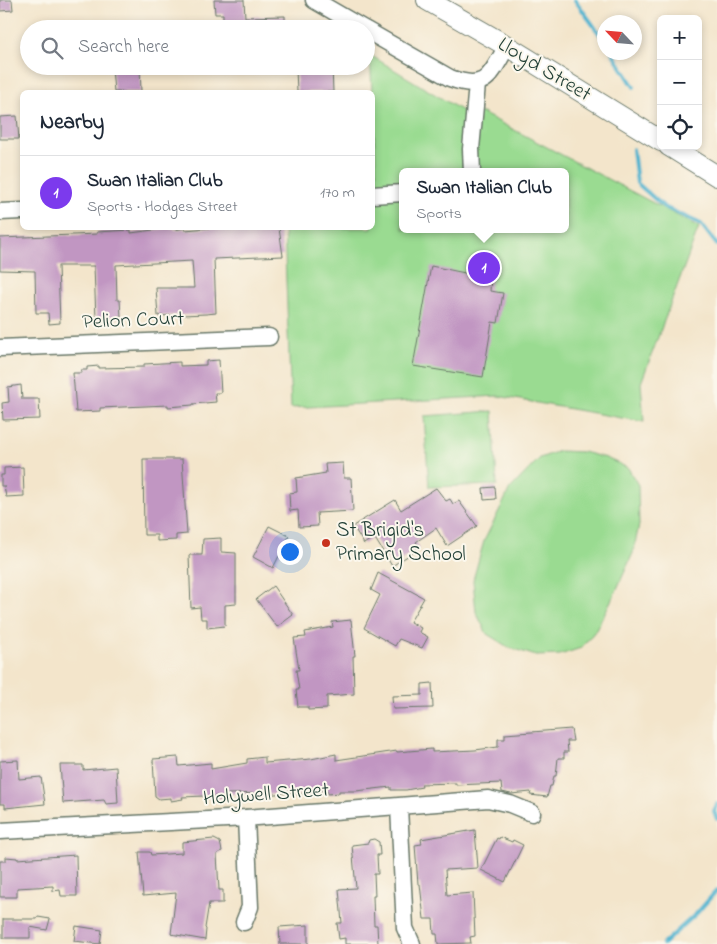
<!DOCTYPE html>
<html lang="en">
<head>
<meta charset="utf-8">
<style>
  :root { --surface:#fff; --page:#f2f2f3; --text:#1f2937; --muted:#747a83; --line:#e0e1e3; --accent:#7c3aed }
  body { margin:0; font-family:"Indie Flower",sans-serif; background:var(--page); color:var(--text) }
  .controls { position:absolute; right:15px; top:15px; display:grid; overflow:hidden; border-radius:8px; box-shadow:0 2px 8px #0003 }
  .controls button { width:45px; height:45px; display:grid; place-items:center; padding:0; border:0; border-bottom:1px solid var(--line); background:var(--surface); color:var(--text); font:25px sans-serif }
  .compass { position:absolute; left:597px; top:15px; width:45px; height:45px; border-radius:50%; background:var(--surface); box-shadow:0 2px 8px #0003; rotate:296deg }
  .you { position:absolute; left:289px; top:551px; width:18px; height:18px; margin:-12px; border:4px solid #fff; border-radius:50%; background:#1a73e8; box-shadow:0 0 0 8px #1a73e833 }
  .badge { display:grid; place-items:center; width:32px; height:32px; border-radius:50%; background:var(--accent); color:#fff; font-size:16px; font-weight:700 }
  .pin { position:absolute; translate:-50% -50%; border:2px solid #fff; box-shadow:0 1px 5px #0006 }
  .popup { position:absolute; left:399px; top:168px; width:170px; height:65px; box-sizing:border-box; display:grid; place-content:center; border-radius:8px; background:var(--surface); filter:drop-shadow(0 1px 4px #0005); font-size:16px; white-space:nowrap; color:var(--muted) }
  .popup b { font-size:19px; color:var(--text) }
  .popup::after { content:''; position:absolute; left:50%; top:100%; margin-left:-10px; border:10px solid transparent; border-top-color:var(--surface) }
  .list { margin:0; padding:0; list-style:none }
  h2 { display:flex; justify-content:space-between; align-items:center; height:65px; margin:0; padding:0 20px; font-size:21px }
  h2 small { font-size:16px; font-weight:400; color:var(--muted) }
  .list li { display:grid; grid-template-columns:32px 1fr auto; gap:15px; align-items:center; box-sizing:border-box; height:75px; padding:0 20px; border-top:1px solid var(--line) }
  .list b { display:block; font-size:19px; white-space:nowrap }
  .list p { margin:0; font-size:16px; white-space:nowrap; color:var(--muted) }
  .list em { font-size:16px; font-style:normal; color:var(--muted) }
  .icon { flex:none; width:28px; height:28px; fill:none; stroke:currentColor; stroke-width:2; stroke-linecap:round; stroke-linejoin:round }
  .map { position:relative; flex:none; width:717px; height:944px; overflow:hidden }
  .search { position:absolute; background:var(--surface); box-shadow:0 2px 8px #0003; left:20px; top:20px; width:355px; height:55px; display:flex; align-items:center; gap:12px; box-sizing:border-box; padding:0 18px; border-radius:28px; color:var(--muted); font-size:19px }
  .panel { position:absolute; background:var(--surface); box-shadow:0 2px 8px #0003; left:20px; top:90px; width:355px; height:140px; border-radius:8px }
  .map>svg:first-child { display:block }
  .green { fill:#9adb91; stroke:#5c8c62; fill-rule:evenodd }
  .lines { fill:none; stroke-linecap:round; stroke-linejoin:round }
  .stream { stroke:#50b3cf; stroke-width:4 }
  .building { fill:#c196c2 }
  .minor-casing { stroke:#697869; stroke-width:19 }
  .major-casing { stroke:#697869; stroke-width:22 }
  .minor { stroke:#fff; stroke-width:16 }
  .major { stroke:#fff; stroke-width:20 }
  .poi-dot { fill:#c8321e; stroke:#fbf7ec; stroke-width:2 }
  .labels { text-anchor:middle; dominant-baseline:central; stroke-width:4; stroke-linejoin:round; paint-order:stroke }
  .street-label { font-size:21px; fill:#1f3d34; stroke:#fbf7ec }
  .poi-label { font-size:21px; fill:#1f3d34; stroke:#fbf7ec; text-anchor:start }
</style>
</head>
<body>
<div class="map">
<svg width="717" height="944" viewBox="0 0 717 944">
  <rect width="100%" height="100%" fill="#fbf7ec"/>
  <filter id="ink" filterUnits="userSpaceOnUse"><feTurbulence type="fractalNoise" baseFrequency=".02" numOctaves="2"/><feDisplacementMap in="SourceGraphic" scale="10" xChannelSelector="R" yChannelSelector="G"/><feConvolveMatrix kernelMatrix="1 2 1 2 8 2 1 2 1" color-interpolation-filters="sRGB"/></filter>
  <filter id="wash" filterUnits="userSpaceOnUse"><feTurbulence type="fractalNoise" baseFrequency=".0096" numOctaves="4" result="noise"/><feDisplacementMap in="SourceGraphic" scale="20" xChannelSelector="R" yChannelSelector="G"/><feGaussianBlur stdDeviation="1.12" result="paint"/><feColorMatrix in="noise" values="0 0 0 0 0 0 0 0 0 0 0 0 0 0 0 0 0 1.4 0 .05"/><feComposite in="paint" operator="in"/></filter>
  <g filter="url(#wash)">
    <rect width="100%" height="100%" fill="#f3e5cb"/>
    <g class="green">
      <path d="M370,55L464,112L482,113L699,227L641,383L644,422L498,396L291,408L284,228H372L373,185L377,184ZM403,172H565V229H403Z"/>
      <polygon points="493,411 497,485 429,487 424,416"/>
      <polygon points="559,451 583,452 606,458 628,468 638,485 639,525 633,553 616,591 596,630 581,648 560,655 536,656 508,647 487,634 476,612 473,580 484,541 510,489 540,458"/>
    </g>
    <g class="lines">
      <g class="stream">
        <polyline points="575,0 604,40"/>
        <polyline points="612,52 634,87"/>
        <polyline points="633,149 637,183 664,207 701,224 717,245"/>
        <polyline points="717,804 714,811 717,819"/>
        <polyline points="663,944 697,913 717,890"/>
      </g>
    </g>
    <g id="blocks">
      <g class="building">
        <polygon points="0,0 12,0 13,10 0,11"/>
        <polygon points="214,0 244,0 245,17 285,16 285,29 223,29 223,14 215,14"/>
        <polygon points="140,66 141,92 114,92 112,68"/>
        <polygon points="332,67 333,92 297,92 296,69"/>
        <polygon points="17,116 19,139 0,139 0,117"/>
        <polygon points="168,228 174,228 175,230 184,228 185,230 208,228 279,228 283,256 214,259 216,313 206,314 158,316 156,288 194,288 192,261 116,265 117,300 120,300 121,317 109,319 96,320 94,266 58,266 60,323 49,324 48,313 36,313 35,271 0,270 0,238 97,234 97,232 131,230 131,233"/>
        <polygon points="467,262 480,264 479,276 491,277 490,291 503,293 498,323 492,322 483,377 413,366 431,266 465,273"/>
        <polygon points="219,360 221,393 215,393 216,402 193,404 193,405 168,407 168,405 100,408 100,411 76,412 73,373 82,373 81,370 87,370 87,367 99,366 99,368 144,367 144,364 180,362 180,366 206,365 206,361"/>
        <polygon points="21,385 22,399 39,399 40,419 3,420 2,403 9,402 8,387"/>
        <polygon points="143,459 182,459 187,534 176,535 176,540 157,541 157,535 144,535"/>
        <polygon points="343,463 344,478 351,478 353,511 317,513 318,526 299,527 298,510 290,511 289,493 297,492 296,478 326,473 325,464"/>
        <polygon points="23,467 24,496 6,497 4,486 1,486 1,475 4,475 4,468"/>
        <polygon points="495,487 496,499 484,500 483,488"/>
        <polygon points="436,488 446,501 450,499 453,504 459,501 477,526 447,546 436,528 416,542 420,548 392,566 374,537 364,544 353,526 395,500 401,510"/>
        <polygon points="269,526 289,536 273,568 253,557"/>
        <polygon points="221,538 221,552 236,553 236,604 225,605 225,626 207,628 207,619 201,619 200,607 191,608 189,555 202,555 203,539"/>
        <polygon points="378,573 424,598 410,622 421,628 419,632 428,637 422,648 399,639 395,646 364,628 380,595 371,590"/>
        <polygon points="273,586 293,615 277,627 256,599"/>
        <polygon points="351,620 355,656 353,656 354,694 327,696 327,709 308,710 308,707 298,707 296,690 299,690 296,670 299,670 294,638 306,637 305,632 333,627 332,622"/>
        <polygon points="432,683 433,708 393,709 392,696 422,695 422,684"/>
        <polygon points="571,729 573,741 567,741 568,752 564,752 564,758 558,758 556,776 554,776 552,786 550,786 547,797 530,795 531,792 511,794 502,792 501,783 456,785 456,783 421,784 422,787 406,790 391,790 391,787 356,791 339,791 339,793 328,794 327,790 295,795 295,792 266,795 266,793 228,794 228,798 217,798 217,796 205,798 204,796 182,797 183,799 171,801 171,798 159,799 155,796 153,759 178,757 179,766 211,763 211,769 247,763 247,759 265,757 265,763 311,759 336,754 336,760 397,751 397,752 432,749 432,752 475,750 498,747 498,739 505,739 505,734"/>
        <polygon points="18,760 19,779 41,777 45,804 5,808 5,804 0,804 0,761"/>
        <polygon points="60,765 83,765 83,770 116,767 118,803 106,804 104,800 63,803"/>
        <polygon points="475,830 478,868 445,870 447,895 473,893 475,936 470,937 471,943 438,944 437,934 434,934 433,919 424,919 420,884 418,884 415,845 422,844 421,839"/>
        <polygon points="500,837 512,842 513,840 523,845 505,882 481,870 497,838 499,839"/>
        <polygon points="214,839 220,842 222,851 217,854 219,890 223,890 223,903 209,903 205,928 206,929 205,940 171,934 176,893 143,896 139,852 150,852 151,855 182,853 182,842"/>
        <polygon points="374,839 379,842 380,855 377,855 378,874 374,874 375,896 373,896 374,925 377,925 378,944 345,944 345,938 339,939 337,923 342,923 339,889 356,888 352,845 368,843 369,840"/>
        <polygon points="76,855 77,896 61,896 60,890 53,891 53,886 17,888 17,897 0,897 0,861 6,861 6,857 17,858 17,859"/>
        <polygon points="38,917 50,919 47,930 30,927 30,938 3,938 3,919 37,919"/>
        <polygon points="308,925 308,944 280,944 279,927"/>
        <polygon points="76,926 102,930 100,944 74,941"/>
      </g>
    </g>
  </g>
  <g filter="url(#ink)">
    <use href="#blocks" fill-opacity="0" stroke="#697869" stroke-width="1"/>
    <g class="lines">
      <g class="minor-casing">
        <g id="minor">
          <polyline points="314,0 364,29"/>
          <path d="M366,30L450,78C487,92 490,75 507,46"/>
          <polyline points="472,172 471,149 477,84"/>
          <polyline points="372,195 403,193"/>
          <polyline points="0,212 22,211"/>
          <polyline points="0,348 269,337"/>
          <polyline points="399,807 405,928 412,944"/>
          <polyline points="0,831 246,818 488,799 510,804 532,813"/>
          <polyline points="244,922 250,907 246,818"/>
        </g>
      </g>
      <g class="major-casing">
        <g id="major">
          <polyline points="427,0 507,46 661,141"/>
          <polyline points="669,146 717,176"/>
        </g>
      </g>
      <use href="#minor" class="minor"/>
      <use href="#major" class="major"/>
    </g>
  </g>
  <circle class="poi-dot" cx="326" cy="543" r="5"/>
  <g class="labels">
    <g class="street-label">
      <text transform="translate(544 70) rotate(31)">Lloyd Street</text>
      <text transform="translate(133 321) rotate(-2)">Pelion Court</text>
      <text transform="translate(266 795) rotate(-4)">Holywell Street</text>
    </g>
    <g class="poi-label">
      <text x="336" y="531">St Brigid's<tspan x="336" dy="24">Primary School</tspan></text>
    </g>
  </g>
</svg>
<div class="controls">
<button>+</button>
<button>−</button>
<button><svg class="icon" aria-label="locate" viewBox="0 0 24 24"><circle cx="12" cy="12" r="6"/><path d="M12 2v4M12 18v4M2 12h4M18 12h4"/></svg></button>
</div>
<svg class="compass" viewBox="-18 -18 36 36"><path d="M0-13l5 13h-10z" fill="#e53935"/><path d="M0 13l5-13h-10z" fill="#747a83"/></svg>
<div class="you"></div>
<div class="pin badge" style="left:484px;top:268px">1</div>
<div class="popup"><b>Swan Italian Club</b>Sports</div>
<div class="search"><svg class="icon" aria-label="search" viewBox="0 0 24 24"><circle cx="10" cy="10" r="6"/><path d="M15 15l6 6"/></svg>Search here</div>
<section class="panel">
<h2>Nearby<small></small></h2>
<ul class="list">
<li><span class="badge">1</span><div><b>Swan Italian Club</b><p>Sports · Hodges Street</p></div><em>170 m</em></li>
</ul>
</section>
</div>
</body>
</html>
